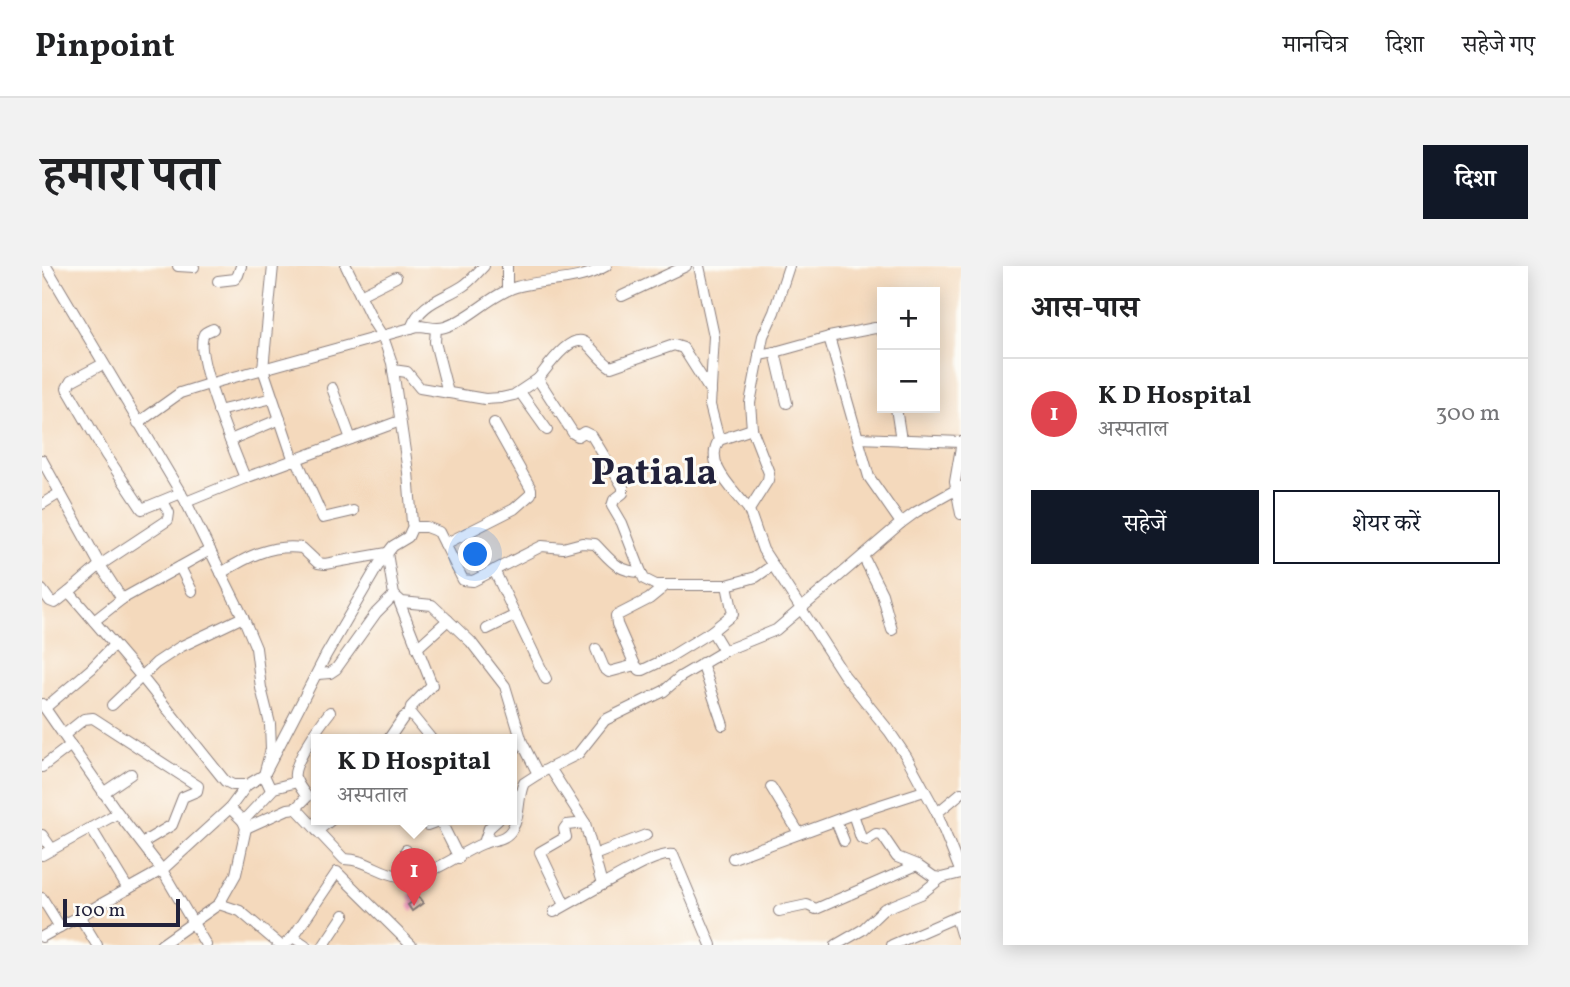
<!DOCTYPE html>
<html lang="hi">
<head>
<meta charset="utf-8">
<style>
  :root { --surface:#fff; --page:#f2f2f2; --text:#202124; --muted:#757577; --line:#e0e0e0; --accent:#111827 }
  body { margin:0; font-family:Vollkorn,"Noto Serif Devanagari",serif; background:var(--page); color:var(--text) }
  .controls { position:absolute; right:21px; top:21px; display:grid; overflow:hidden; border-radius:0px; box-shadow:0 4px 18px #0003 }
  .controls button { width:63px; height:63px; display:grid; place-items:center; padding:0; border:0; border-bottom:2px solid var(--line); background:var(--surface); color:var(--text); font:35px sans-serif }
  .scale { position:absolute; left:21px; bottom:18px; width:117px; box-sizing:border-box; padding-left:7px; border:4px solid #22223b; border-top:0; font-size:19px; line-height:24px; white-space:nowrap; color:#22223b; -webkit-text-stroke:5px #fdfcf7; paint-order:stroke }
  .you { position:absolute; left:434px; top:289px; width:24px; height:24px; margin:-18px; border:5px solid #fff; border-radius:50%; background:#1a73e8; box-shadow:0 0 0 10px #1a73e833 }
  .badge { display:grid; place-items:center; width:46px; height:46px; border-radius:50%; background:var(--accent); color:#fff; font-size:23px; font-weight:700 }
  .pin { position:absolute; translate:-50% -58px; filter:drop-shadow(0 2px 4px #0008) }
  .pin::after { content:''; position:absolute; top:37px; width:24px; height:21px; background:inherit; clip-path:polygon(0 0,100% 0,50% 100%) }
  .popup { position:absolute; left:269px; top:468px; width:206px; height:91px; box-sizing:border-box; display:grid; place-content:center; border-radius:0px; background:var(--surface); filter:drop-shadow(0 2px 5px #0005); font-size:23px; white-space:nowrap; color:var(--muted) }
  .popup b { font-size:26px; color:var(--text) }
  .popup::after { content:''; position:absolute; left:50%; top:100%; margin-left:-14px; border:14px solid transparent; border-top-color:var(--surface) }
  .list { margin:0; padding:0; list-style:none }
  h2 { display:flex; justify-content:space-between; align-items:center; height:91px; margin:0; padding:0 28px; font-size:30px }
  h2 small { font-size:23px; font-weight:400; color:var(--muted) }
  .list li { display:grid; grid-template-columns:46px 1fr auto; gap:21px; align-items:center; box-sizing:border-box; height:112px; padding:0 28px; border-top:2px solid var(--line) }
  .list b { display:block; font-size:26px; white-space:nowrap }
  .list p { margin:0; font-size:23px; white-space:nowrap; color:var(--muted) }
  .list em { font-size:23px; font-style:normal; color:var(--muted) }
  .actions { display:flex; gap:14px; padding:21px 28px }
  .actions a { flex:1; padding:16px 0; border:2px solid var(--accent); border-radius:0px; text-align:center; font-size:24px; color:var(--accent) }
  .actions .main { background:var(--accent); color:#fff }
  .map { position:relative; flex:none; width:919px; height:679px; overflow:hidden; border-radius:0px }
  header { display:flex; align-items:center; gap:42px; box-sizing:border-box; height:98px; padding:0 35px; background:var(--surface); border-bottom:2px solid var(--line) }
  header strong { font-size:33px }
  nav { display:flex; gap:38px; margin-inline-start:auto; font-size:24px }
  .intro { display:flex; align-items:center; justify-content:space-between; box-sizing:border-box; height:168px; padding:0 42px }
  h1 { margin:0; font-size:49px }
  .button { padding:18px 32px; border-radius:0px; background:var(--accent); color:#fff; font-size:24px; font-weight:700 }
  main { display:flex; gap:42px; padding:0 42px }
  aside { flex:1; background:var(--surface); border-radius:0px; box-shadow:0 4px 18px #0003 }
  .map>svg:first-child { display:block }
  .building { fill:#f09dc0 }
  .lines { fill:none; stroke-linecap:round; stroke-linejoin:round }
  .minor-casing { stroke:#8b7e7c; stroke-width:12 }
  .minor { stroke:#fff; stroke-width:10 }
  .labels { text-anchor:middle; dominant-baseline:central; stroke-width:6; stroke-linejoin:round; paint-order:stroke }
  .town-label { font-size:38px; font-weight:bold; fill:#22223b; stroke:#fdfcf7 }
</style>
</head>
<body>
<header>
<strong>Pinpoint</strong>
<nav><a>मानचित्र</a><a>दिशा</a><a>सहेजे गए</a></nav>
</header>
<div class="intro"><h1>हमारा पता</h1><a class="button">दिशा</a></div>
<main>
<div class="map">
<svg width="919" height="679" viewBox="0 0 919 679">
  <rect width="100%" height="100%" fill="#fdfcf7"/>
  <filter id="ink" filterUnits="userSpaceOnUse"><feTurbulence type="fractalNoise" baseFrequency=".0143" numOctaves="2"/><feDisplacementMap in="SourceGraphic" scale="14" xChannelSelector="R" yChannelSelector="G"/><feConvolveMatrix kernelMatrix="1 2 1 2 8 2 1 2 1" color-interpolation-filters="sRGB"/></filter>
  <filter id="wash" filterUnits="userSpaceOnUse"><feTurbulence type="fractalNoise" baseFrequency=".00686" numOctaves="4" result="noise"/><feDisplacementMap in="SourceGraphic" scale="28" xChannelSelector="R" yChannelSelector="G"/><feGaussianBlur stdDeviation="1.57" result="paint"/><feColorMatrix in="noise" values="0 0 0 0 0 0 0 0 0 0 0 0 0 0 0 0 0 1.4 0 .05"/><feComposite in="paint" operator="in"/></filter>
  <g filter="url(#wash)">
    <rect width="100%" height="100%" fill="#f4d9bc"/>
    <g id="blocks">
      <polygon class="building" points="372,625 381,637 370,645 366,639 370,636 366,630"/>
    </g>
  </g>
  <g filter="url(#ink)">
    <use href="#blocks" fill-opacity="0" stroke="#8b7e7c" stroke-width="2"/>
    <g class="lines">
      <g class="minor-casing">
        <g id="minor">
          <polyline points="4,0 144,236 201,351 214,382 219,422 228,458 229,483 222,509 229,524"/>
          <polyline points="136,0 152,1"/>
          <polyline points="231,0 221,103 252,195"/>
          <path d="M304,0L332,57L341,71L350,97L366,206L370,257L373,261H384L397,266L421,314L431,315L500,280L521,282L540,277L553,278C568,293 575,306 599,306L602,313L614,319H685L714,311L731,299"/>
          <polyline points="657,0 672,70 668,139 677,174 710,163"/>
          <polyline points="747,0 732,46 721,70 708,137 710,163 727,207 726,214 707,244 721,284 802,409 847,465 864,490 895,547"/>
          <polyline points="176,15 193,13 196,9 199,0"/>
          <polyline points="465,24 465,0"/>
          <polyline points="318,29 354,11"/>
          <polyline points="580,30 644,0"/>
          <path d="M369,62C379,36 401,33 421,20C429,15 435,7 442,0"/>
          <polyline points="394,62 393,76 406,127"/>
          <path d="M171,63C169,64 163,66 162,68C150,88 194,189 203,212"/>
          <polyline points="787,71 833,62 839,63 840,66"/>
          <polyline points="733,86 787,71 827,211 859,257"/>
          <polyline points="717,89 733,86 745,137"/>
          <polyline points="61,98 29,115 25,122 64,189 100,243 139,227"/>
          <polyline points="351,104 365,106 378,122 443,133 459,132 472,129 496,113 531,167 536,170 542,166 550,170 581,221 581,227 572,234 570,240 580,257 599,306"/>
          <path d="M496,113C505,102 530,64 545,78C553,85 559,95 569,101L632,79L641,82L669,126"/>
          <polyline points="290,122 309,173"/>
          <polyline points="478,126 505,164"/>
          <polyline points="854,142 859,174"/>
          <polyline points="176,145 231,132"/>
          <path d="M96,157L138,127L167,118L376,60C385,60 394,64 403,61C429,53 448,29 474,21C506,12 532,18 564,0"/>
          <polyline points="817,172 919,176"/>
          <polyline points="188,174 238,153"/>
          <path d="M677,174C661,199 693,224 707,244"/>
          <polyline points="919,181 913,216 919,248"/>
          <polyline points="0,194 58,299 80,333"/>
          <polyline points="255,194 281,252 311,245"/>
          <polyline points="144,236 203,212 358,155"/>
          <polyline points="0,238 18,227"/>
          <polyline points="403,278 472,243 489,228 489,223 452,157"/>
          <polyline points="821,290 840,328 850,364"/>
          <polyline points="138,301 150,325"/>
          <polyline points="452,304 504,413"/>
          <path d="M179,307C205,291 228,278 260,282L276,297L283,298L345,287L352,329L360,336L390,339L429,376L463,420L480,476L496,508L536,488L563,454L622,425L638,411L682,385L734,364L859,257L874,246L919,221"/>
          <polyline points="0,324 8,335 13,337 27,326 99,410 183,515 191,519 205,519"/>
          <polyline points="27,326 58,299 126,254 127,247 121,235"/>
          <polyline points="357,335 390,419 369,441 368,447 390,474"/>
          <polyline points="52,355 80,333 168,284"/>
          <polyline points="445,363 474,349"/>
          <polyline points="670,365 691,348 685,319"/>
          <polyline points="375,382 406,354"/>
          <polyline points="554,383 562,402 567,406 593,399 598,404 601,404 626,392 670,365 682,385"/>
          <polyline points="660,397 681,459"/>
          <polyline points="593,399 575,358 574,350 607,333 623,320"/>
          <polyline points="276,408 288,407 294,403 334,347 352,329"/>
          <polyline points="0,438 76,547 120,604 164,679"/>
          <polyline points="70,439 114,397 138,381 201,351"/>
          <polyline points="3,442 49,403 72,379"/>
          <polyline points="22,469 42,453 51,452 156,520 155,525 141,531 130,559 100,577"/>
          <polyline points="346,474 361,452 368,447"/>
          <polyline points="0,501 29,479"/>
          <path d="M508,502L543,557L560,619C577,611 614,586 631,589L669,679"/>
          <polyline points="729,521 757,567"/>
          <polyline points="61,527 89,508"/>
          <polyline points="919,527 895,547 919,607"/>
          <path d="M188,542L201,555L204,562L246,543L254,542L302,593C325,593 338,608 358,610C391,612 414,588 442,577C453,573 464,574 470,563C479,549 475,531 482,517L496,508"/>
          <path d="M254,542L265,531C261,525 255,518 253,511C250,499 279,457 288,446"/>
          <polyline points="811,548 882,525"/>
          <polyline points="201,555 232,522 255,516"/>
          <polyline points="794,555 802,575"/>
          <polyline points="382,556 385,559 396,555 400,558 417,592"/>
          <polyline points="49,562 86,623"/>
          <polyline points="275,565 289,554"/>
          <polyline points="0,569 10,583"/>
          <polyline points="442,577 447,562 456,554"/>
          <polyline points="364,584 372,609"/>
          <polyline points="0,589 76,547"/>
          <polyline points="552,589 604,569"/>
          <polyline points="691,592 811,548 819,572 825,574 834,568 840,569 855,591 875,599 892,611 899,612 919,607"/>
          <polyline points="0,632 18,661"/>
          <polyline points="177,638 194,608 204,562"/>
          <polyline points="523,639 498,586 524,571 522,563 525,559 543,557"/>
          <polyline points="737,645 765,639 774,643 875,599"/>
          <polyline points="512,646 560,619"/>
          <polyline points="38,651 55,679"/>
          <polyline points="914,651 919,668"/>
          <polyline points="0,671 120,604 188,542 205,519 222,509 284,389 337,298 351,280 366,271 371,260"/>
          <polyline points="251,671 263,679"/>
          <polyline points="119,679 177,638 198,645 238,679"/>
          <polyline points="242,679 251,671 295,606 369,679"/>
          <polyline points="282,679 302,649"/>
          <polyline points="794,679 820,664 842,643 879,628 899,612"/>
          <polyline points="850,679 919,649"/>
        </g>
      </g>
      <use href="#minor" class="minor"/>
    </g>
  </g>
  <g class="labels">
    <g class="town-label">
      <text x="612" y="208">Patiala</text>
    </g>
  </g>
</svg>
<div class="controls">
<button>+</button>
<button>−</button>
</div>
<div class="scale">100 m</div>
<div class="you"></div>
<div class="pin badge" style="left:372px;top:640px;background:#e0444e">1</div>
<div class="popup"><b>K D Hospital</b>अस्पताल</div>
</div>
<aside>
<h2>आस-पास<small></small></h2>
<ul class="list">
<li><span class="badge" style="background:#e0444e">1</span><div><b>K D Hospital</b><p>अस्पताल</p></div><em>300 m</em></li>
</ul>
<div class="actions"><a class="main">सहेजें</a><a>शेयर करें</a></div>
</aside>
</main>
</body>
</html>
